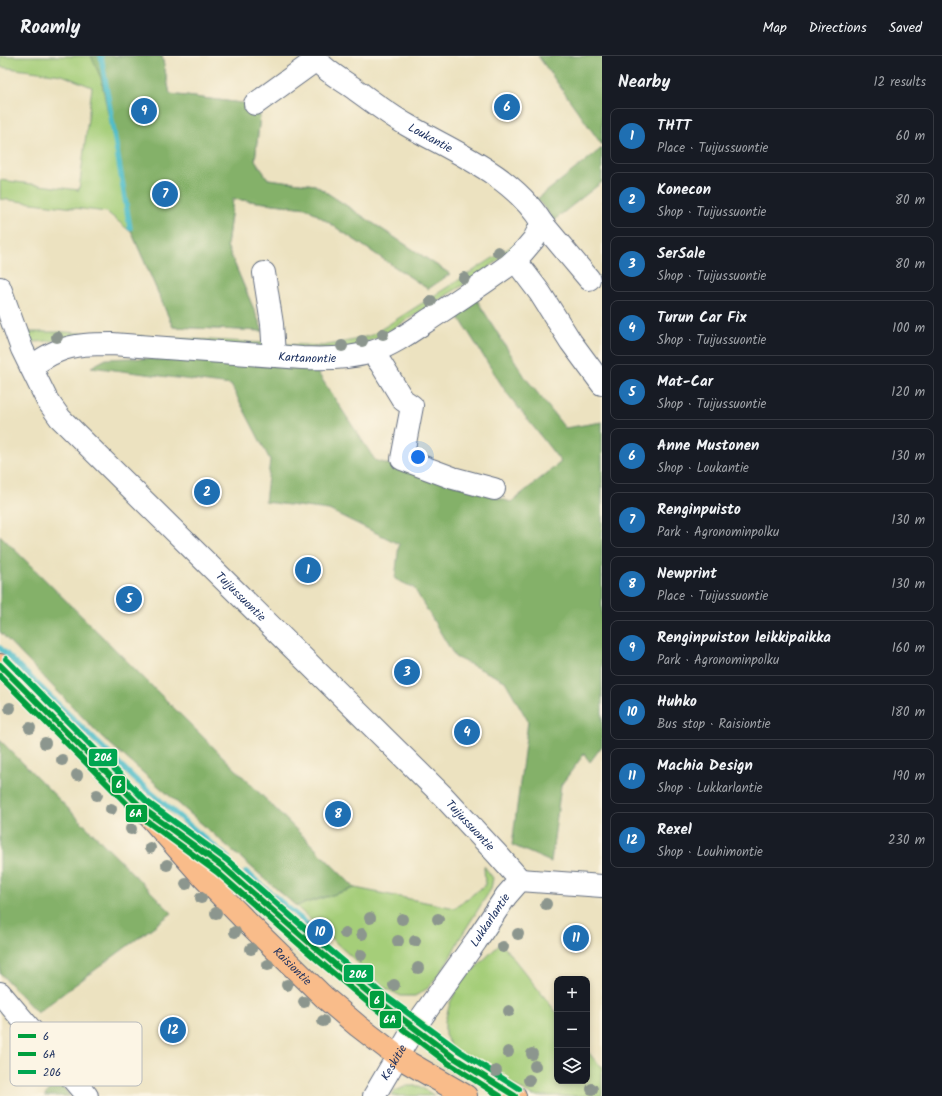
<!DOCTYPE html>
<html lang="en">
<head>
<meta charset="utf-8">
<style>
  :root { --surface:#171b24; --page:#20242c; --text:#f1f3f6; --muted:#9ea1a6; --line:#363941; --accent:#1f6fb2 }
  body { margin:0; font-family:Kalam,sans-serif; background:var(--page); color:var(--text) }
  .controls { position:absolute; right:12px; bottom:12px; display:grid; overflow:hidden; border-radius:8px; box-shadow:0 2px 6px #0003 }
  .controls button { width:36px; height:36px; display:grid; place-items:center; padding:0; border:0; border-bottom:1px solid var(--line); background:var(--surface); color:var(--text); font:20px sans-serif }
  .you { position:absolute; left:418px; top:401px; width:14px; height:14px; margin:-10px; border:3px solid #fff; border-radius:50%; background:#1a73e8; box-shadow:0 0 0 6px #1a73e833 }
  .badge { display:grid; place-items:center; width:26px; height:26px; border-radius:50%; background:var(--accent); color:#fff; font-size:13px; font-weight:700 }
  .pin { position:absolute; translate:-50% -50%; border:2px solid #fff; box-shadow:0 1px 4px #0006 }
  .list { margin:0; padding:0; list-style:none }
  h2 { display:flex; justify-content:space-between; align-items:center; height:52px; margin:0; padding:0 16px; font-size:17px }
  h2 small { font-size:13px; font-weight:400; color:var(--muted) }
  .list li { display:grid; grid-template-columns:26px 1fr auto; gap:12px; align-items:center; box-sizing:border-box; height:56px; margin:0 8px 8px; padding:0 8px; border:1px solid var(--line); border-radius:8px }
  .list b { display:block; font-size:15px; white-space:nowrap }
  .list p { margin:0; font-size:13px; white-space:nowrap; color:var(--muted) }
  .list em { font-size:13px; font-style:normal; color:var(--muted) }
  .icon { flex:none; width:22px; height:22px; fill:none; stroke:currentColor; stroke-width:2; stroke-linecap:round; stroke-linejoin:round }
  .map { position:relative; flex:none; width:602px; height:1040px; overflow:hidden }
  header { display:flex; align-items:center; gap:24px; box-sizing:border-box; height:56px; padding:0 20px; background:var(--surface); border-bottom:1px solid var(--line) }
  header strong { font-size:19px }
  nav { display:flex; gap:22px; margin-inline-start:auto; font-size:14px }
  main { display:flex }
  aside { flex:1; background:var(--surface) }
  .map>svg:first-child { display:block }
  .green { fill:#a5ce79; stroke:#607e6c }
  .forest { fill:#84b169; stroke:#507064 }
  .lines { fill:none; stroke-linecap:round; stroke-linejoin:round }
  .stream { stroke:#50bdc9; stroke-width:5.5 }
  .minor-casing { stroke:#646e80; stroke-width:24 }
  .major-casing { stroke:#646e80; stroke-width:24 }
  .minor { stroke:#fff; stroke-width:22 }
  .major { stroke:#f9bc8a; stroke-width:22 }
  .bus-1-casing { stroke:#fcf5e5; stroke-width:9 }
  .bus-2-casing { stroke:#fcf5e5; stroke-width:9 }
  .bus-3-casing { stroke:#fcf5e5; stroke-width:9 }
  .bus-1 { stroke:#009e3d; stroke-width:6 }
  .bus-2 { stroke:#009e3d; stroke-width:6 }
  .bus-3 { stroke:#00a651; stroke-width:6 }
  .tree { fill:#8c968e }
  .labels { text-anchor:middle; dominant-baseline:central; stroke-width:3; stroke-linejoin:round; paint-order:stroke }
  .street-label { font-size:12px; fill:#1b2f5e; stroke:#fcf5e5 }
  .key { fill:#fcf5e5; stroke:#b8babc; stroke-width:1 }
  .key-label { font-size:11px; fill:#1b2f5e }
  .line-badge { stroke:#fcf5e5; stroke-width:1.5 }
  .badge-label { font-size:11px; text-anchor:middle; font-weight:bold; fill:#fff }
</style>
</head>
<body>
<header>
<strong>Roamly</strong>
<nav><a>Map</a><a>Directions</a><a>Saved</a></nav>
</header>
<main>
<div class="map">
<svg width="602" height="1040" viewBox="0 0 602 1040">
  <rect width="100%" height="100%" fill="#fcf5e5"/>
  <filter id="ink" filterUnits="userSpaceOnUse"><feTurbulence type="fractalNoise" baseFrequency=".025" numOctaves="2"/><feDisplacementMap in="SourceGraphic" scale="8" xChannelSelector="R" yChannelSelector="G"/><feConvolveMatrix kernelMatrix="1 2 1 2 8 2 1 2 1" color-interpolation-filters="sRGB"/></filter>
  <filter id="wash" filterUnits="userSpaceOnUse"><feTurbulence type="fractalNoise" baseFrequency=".012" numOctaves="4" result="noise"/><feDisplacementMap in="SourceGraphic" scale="16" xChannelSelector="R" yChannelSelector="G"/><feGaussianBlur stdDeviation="0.9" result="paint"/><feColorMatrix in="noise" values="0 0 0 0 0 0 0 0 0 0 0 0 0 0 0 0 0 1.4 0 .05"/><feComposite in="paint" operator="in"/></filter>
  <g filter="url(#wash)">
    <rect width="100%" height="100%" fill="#ece2c0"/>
    <g class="green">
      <polygon points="0,0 162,0 170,38 250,48 260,60 255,104 268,123 315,129 450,218 428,233 307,152 233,143 227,190 263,275 173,271 132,177 107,156 0,143 0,124 79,134 92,31 62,19 0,11"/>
      <polygon points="523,183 521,188 468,226 389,275 374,283 359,289 345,293 65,284 34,286 28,283 25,276 64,276 99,278 323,290 354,284 372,279"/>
      <polygon points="484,810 493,822 491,833 460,882 447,907 428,932 415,940 401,940 385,932 296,850 355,832 455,852 485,829"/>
      <polygon points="501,887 557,957 557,1025 587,1025 587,995 600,1010 602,1011 602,1040 533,1040 501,1022 452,992 445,979 445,965 450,947 460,927"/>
      <polygon points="407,1030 419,1030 435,1040 392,1040 395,1035"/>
    </g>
    <g class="forest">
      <polygon points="91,0 162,0 170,38 250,48 260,60 255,104 268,123 315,129 450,218 428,233 307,152 233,143 227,190 263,275 173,271 132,177 101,22"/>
      <polygon points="538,0 602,0 602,89"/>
      <polygon points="602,92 602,126 554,164 537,143"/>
      <polygon points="475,241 525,321 565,372 602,366 602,690 590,706 584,698 561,729 551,806 512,789 528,665 505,625 455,601 414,532 395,523 399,488 329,454 265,446 270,404 231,329 91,311 106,303 130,302 314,311 375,404 511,446 561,406 506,336 455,255"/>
      <polygon points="0,479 355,832 296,850 101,680 0,576"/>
      <polygon points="0,684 172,857 37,957 0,917"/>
      <polygon points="58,1025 70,1040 44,1040"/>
    </g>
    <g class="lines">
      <g class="stream">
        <polyline points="101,0 130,172"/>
        <polyline points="0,592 136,724 228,802"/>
        <polyline points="246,816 313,873"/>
      </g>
    </g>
  </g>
  <g filter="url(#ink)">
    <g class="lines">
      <g class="minor-casing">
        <g id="minor">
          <path id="s1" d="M314,0C321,12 340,23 352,31C370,44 388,58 407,69C454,96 513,119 542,167L589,223"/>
          <polyline points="255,48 316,4"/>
          <polyline points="515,204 540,237 571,286 602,328"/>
          <polyline points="264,217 272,268 274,300"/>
          <path id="s2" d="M0,232L22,293L47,344L60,362L441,738L497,798L520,824"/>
          <polyline points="372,296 381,308 403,344 412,350 402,403 453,422 494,433"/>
          <path id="s3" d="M31,311C39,305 48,299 58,295C75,288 94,288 112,288L302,302C325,303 349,303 372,296C393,289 412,275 430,263C457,245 483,228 509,209L523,196L534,183L542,167"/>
          <polyline points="0,937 87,1040"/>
          <path id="s4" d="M374,1040L414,972L476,885L506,840L520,824L602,830"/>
        </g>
      </g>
      <g class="major-casing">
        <g id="major">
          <path id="s5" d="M0,609L142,752L202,820L244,863L325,942L358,970L397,1000L466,1040"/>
          <polyline points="177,778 222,810 312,889 376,943 453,1001 515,1040"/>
        </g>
      </g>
      <use href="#minor" class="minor"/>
      <use href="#major" class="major"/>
      <g class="bus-1-casing">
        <polyline id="bus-1" points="0,609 142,752 222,810 312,889 376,943 453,1001 515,1040"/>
      </g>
      <g class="bus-2-casing">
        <polyline id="bus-2" points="0,620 137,758 217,816 307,895 371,949 448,1007 500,1040"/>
      </g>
      <g class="bus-3-casing">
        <polyline id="bus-3" points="6,603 147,746 227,804 317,883 381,937 458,994 519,1033"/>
      </g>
      <use href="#bus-1" class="bus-1"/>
      <use href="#bus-2" class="bus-2"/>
      <use href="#bus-3" class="bus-3"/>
    </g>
    <g class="tree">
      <circle cx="498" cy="196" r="6"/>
      <circle cx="464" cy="222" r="6"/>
      <circle cx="431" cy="245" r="6"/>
      <circle cx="383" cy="278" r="6"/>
      <circle cx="57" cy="281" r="6"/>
      <circle cx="362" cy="285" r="6"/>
      <circle cx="342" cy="290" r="6"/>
      <circle cx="10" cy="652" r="6"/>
      <circle cx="30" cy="672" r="6"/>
      <circle cx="45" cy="687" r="6"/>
      <circle cx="62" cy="704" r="6"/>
      <circle cx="77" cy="719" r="6"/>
      <circle cx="97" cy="739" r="6"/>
      <circle cx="111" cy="753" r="6"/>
      <circle cx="131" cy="773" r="6"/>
      <circle cx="150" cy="792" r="6"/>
      <circle cx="167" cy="809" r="6"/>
      <circle cx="186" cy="828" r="6"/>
      <circle cx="201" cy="842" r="6"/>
      <circle cx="546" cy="848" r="6"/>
      <circle cx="216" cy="857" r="6"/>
      <circle cx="370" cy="862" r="6"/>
      <circle cx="402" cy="863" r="6"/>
      <circle cx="438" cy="863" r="6"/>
      <circle cx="235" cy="876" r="6"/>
      <circle cx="345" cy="877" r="6"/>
      <circle cx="362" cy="878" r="6"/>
      <circle cx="518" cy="878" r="6"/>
      <circle cx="398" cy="885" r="6"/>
      <circle cx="415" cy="885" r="6"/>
      <circle cx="503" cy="891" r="6"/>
      <circle cx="251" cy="893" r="6"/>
      <circle cx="361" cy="899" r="6"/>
      <circle cx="268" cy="909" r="6"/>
      <circle cx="418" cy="912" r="6"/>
      <circle cx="287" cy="929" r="6"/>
      <circle cx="394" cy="929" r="6"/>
      <circle cx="304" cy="946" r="6"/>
      <circle cx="509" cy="955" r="6"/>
      <circle cx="323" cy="965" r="6"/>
      <circle cx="508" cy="996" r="6"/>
      <circle cx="532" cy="998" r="6"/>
      <circle cx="535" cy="1010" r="6"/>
      <circle cx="496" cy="1015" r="6"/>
      <circle cx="529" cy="1024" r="6"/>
      <circle cx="592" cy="1033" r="6"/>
    </g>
  </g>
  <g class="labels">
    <g class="street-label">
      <text stroke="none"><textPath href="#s1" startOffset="143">Loukantie</textPath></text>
      <text stroke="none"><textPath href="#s3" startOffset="282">Kartanontie</textPath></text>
      <text stroke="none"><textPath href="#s2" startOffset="398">Tuijussuontie</textPath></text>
      <text stroke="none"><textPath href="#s2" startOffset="722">Tuijussuontie</textPath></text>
      <text stroke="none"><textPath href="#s4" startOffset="211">Lukkarlantie</textPath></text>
      <text stroke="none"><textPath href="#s5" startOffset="420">Raisiontie</textPath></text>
      <text stroke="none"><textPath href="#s4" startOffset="39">Keskitie</textPath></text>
    </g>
  </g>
  <rect x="10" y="966" width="132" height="64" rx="6" class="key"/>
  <rect x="18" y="978" width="18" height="4" fill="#009e3d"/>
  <rect x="18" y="996" width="18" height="4" fill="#009e3d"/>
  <rect x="18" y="1014" width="18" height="4" fill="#00a651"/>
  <g class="key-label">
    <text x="43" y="984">6</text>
    <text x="43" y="1002">6A</text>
    <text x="43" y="1020">206</text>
  </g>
  <g class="line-badge">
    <rect x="88" y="692" width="30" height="19" rx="4" fill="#00a651"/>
    <rect x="111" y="719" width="15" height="19" rx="4" fill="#009e3d"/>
    <rect x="125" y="748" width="23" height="19" rx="4" fill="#009e3d"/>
    <rect x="343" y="908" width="31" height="19" rx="4" fill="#00a651"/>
    <rect x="369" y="934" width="16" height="19" rx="4" fill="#009e3d"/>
    <rect x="379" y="954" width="23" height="19" rx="4" fill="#009e3d"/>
  </g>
  <g class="badge-label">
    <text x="103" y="705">206</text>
    <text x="119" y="732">6</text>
    <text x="136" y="761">6A</text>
    <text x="358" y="922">206</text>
    <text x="377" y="948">6</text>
    <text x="390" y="967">6A</text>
  </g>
</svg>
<div class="controls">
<button>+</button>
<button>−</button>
<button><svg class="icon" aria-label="layers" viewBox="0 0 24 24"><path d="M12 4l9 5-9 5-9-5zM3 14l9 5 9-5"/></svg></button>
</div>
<div class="you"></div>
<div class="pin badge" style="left:308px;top:514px">1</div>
<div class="pin badge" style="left:207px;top:436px">2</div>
<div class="pin badge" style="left:407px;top:616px">3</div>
<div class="pin badge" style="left:467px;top:676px">4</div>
<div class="pin badge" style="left:129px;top:543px">5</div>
<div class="pin badge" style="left:507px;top:51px">6</div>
<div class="pin badge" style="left:165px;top:138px">7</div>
<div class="pin badge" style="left:338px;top:758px">8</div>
<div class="pin badge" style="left:144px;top:55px">9</div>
<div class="pin badge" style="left:320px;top:876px">10</div>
<div class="pin badge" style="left:576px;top:882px">11</div>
<div class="pin badge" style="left:173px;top:974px">12</div>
</div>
<aside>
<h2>Nearby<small>12 results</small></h2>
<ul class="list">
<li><span class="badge">1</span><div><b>THTT</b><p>Place · Tuijussuontie</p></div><em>60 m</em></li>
<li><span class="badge">2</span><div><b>Konecon</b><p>Shop · Tuijussuontie</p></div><em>80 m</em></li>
<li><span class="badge">3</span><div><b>SerSale</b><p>Shop · Tuijussuontie</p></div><em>80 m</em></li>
<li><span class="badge">4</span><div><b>Turun Car Fix</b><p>Shop · Tuijussuontie</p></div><em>100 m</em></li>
<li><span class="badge">5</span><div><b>Mat-Car</b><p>Shop · Tuijussuontie</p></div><em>120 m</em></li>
<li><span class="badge">6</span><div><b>Anne Mustonen</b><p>Shop · Loukantie</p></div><em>130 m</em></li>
<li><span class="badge">7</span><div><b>Renginpuisto</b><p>Park · Agronominpolku</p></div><em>130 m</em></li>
<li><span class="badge">8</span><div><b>Newprint</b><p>Place · Tuijussuontie</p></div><em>130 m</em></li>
<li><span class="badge">9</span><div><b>Renginpuiston leikkipaikka</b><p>Park · Agronominpolku</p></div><em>160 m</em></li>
<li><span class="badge">10</span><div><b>Huhko</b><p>Bus stop · Raisiontie</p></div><em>180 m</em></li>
<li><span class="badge">11</span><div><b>Machia Design</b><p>Shop · Lukkarlantie</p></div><em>190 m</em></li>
<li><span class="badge">12</span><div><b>Rexel</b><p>Shop · Louhimontie</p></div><em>230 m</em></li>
</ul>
</aside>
</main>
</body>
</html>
